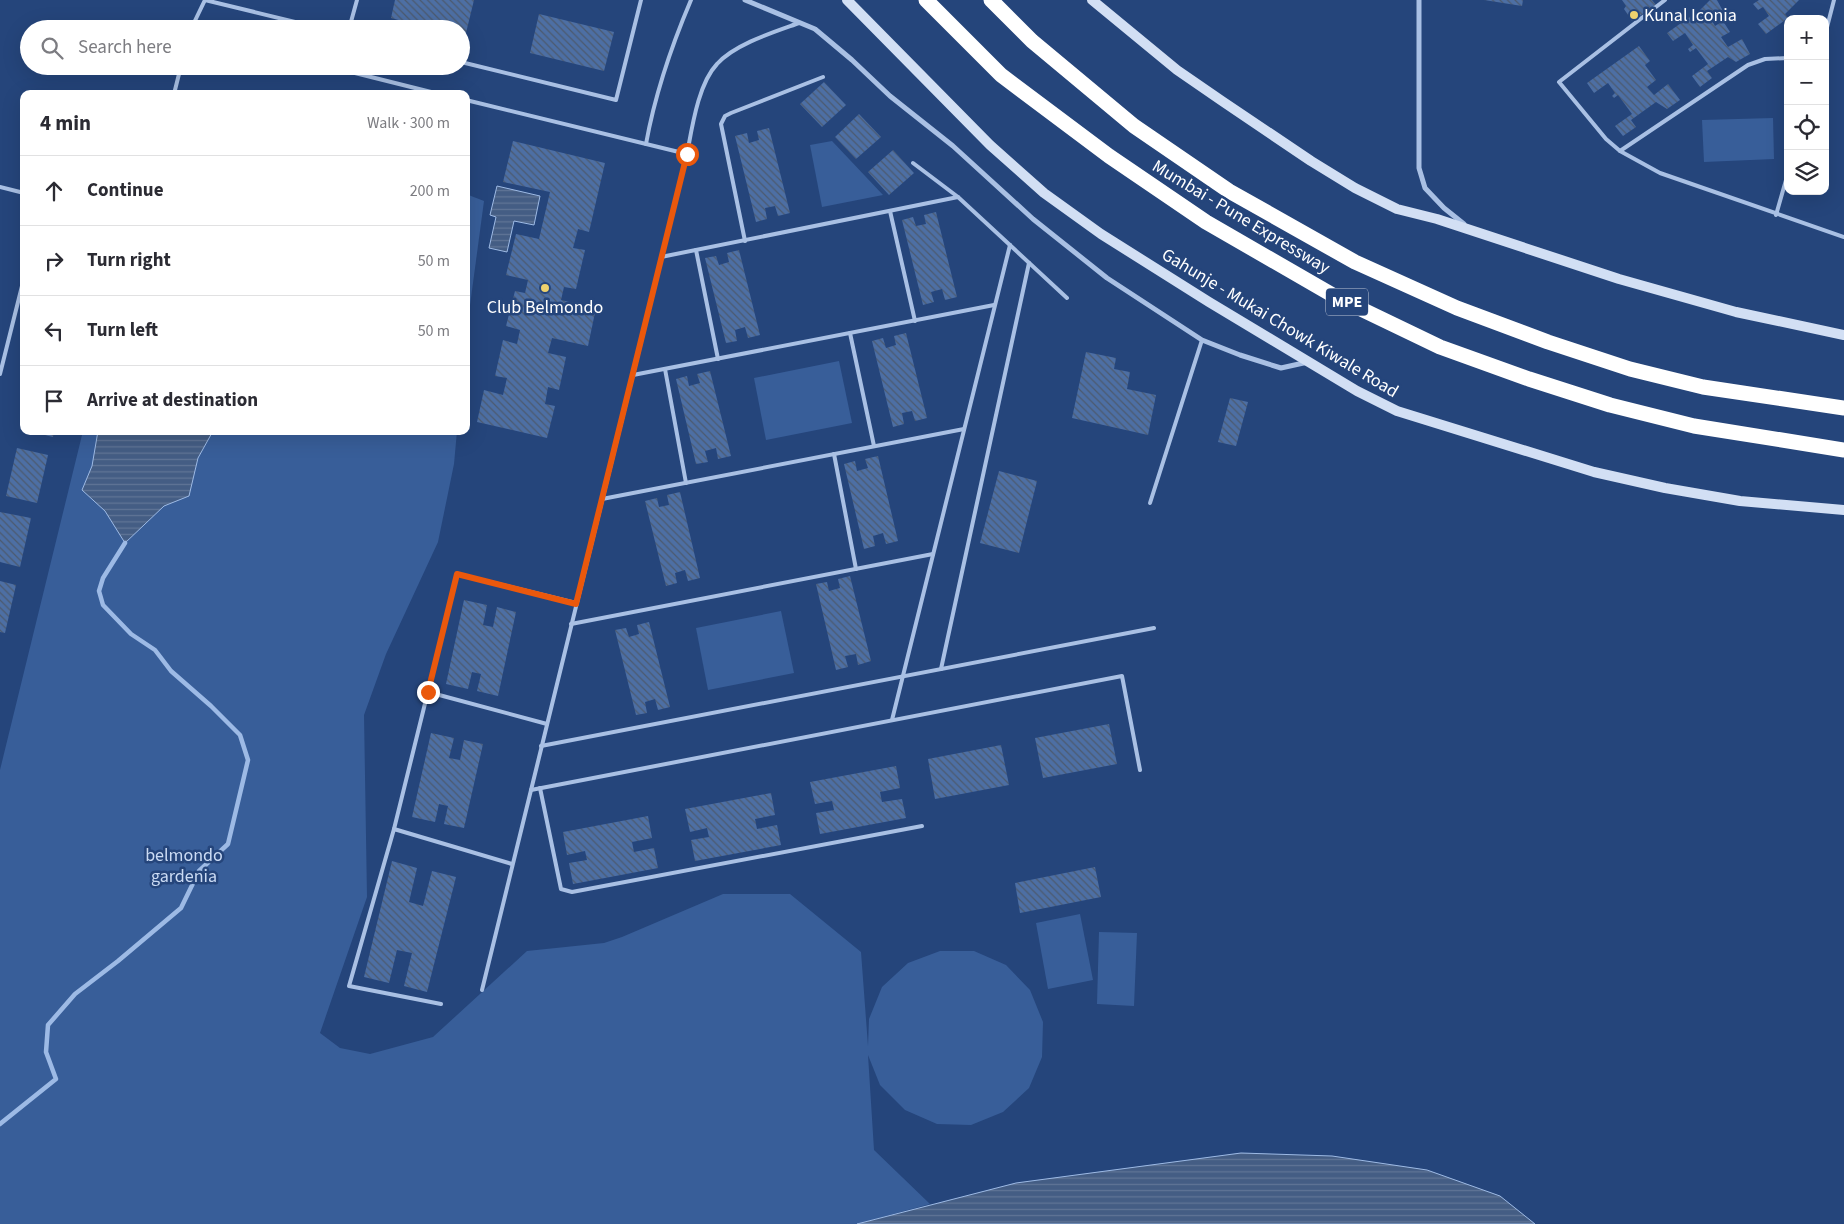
<!DOCTYPE html>
<html lang="en">
<head>
<meta charset="utf-8">
<style>
  :root { --surface:#fff; --page:#f7f7f7; --text:#2b2b33; --muted:#7c7c81; --line:#e1e1e2 }
  body { margin:0; font-family:"Source Sans 3",sans-serif; background:var(--page); color:var(--text) }
  .controls { position:absolute; right:15px; top:15px; display:grid; overflow:hidden; border-radius:10px; box-shadow:0 5px 20px #0002 }
  .controls button { width:45px; height:45px; display:grid; place-items:center; padding:0; border:0; border-bottom:1px solid var(--line); background:var(--surface); color:var(--text); font:25px sans-serif }
  .stop { position:absolute; width:15px; height:15px; margin:-11px; border:4px solid #ea580c; border-radius:50%; background:#fff }
  .stop.end { background:#ea580c; border-color:#fff; box-shadow:0 1px 5px #0008 }
  .list { margin:0; padding:0; list-style:none }
  h2 { display:flex; justify-content:space-between; align-items:center; height:65px; margin:0; padding:0 20px; font-size:21px }
  h2 small { font-size:16px; font-weight:400; color:var(--muted) }
  .list li { display:grid; grid-template-columns:32px 1fr auto; gap:15px; align-items:center; box-sizing:border-box; height:70px; padding:0 20px; border-top:1px solid var(--line) }
  .list b { display:block; font-size:19px; white-space:nowrap }
  .list em { font-size:16px; font-style:normal; color:var(--muted) }
  .icon { flex:none; width:28px; height:28px; fill:none; stroke:currentColor; stroke-width:2; stroke-linecap:round; stroke-linejoin:round }
  .map { position:relative; flex:none; width:1844px; height:1224px; overflow:hidden }
  .search { position:absolute; background:var(--surface); box-shadow:0 5px 20px #0002; left:20px; top:20px; width:450px; height:55px; display:flex; align-items:center; gap:12px; box-sizing:border-box; padding:0 18px; border-radius:28px; color:var(--muted); font-size:19px }
  .panel { position:absolute; background:var(--surface); box-shadow:0 5px 20px #0002; left:20px; top:90px; width:450px; height:345px; border-radius:10px }
  .map>svg:first-child { display:block }
  .park { fill:#385e99 }
  .water { fill:url(#water-rules); stroke:#9dbae5 }
  .lines { fill:none; stroke-linecap:round; stroke-linejoin:round }
  .stream { stroke:#9dbae5; stroke-width:4.5 }
  .building { fill:url(#building-back-hatch) }
  .lane { stroke:#a9c0e4; stroke-width:4 }
  .street { stroke:#a9c0e4; stroke-width:5 }
  .secondary { stroke:#d2dff4; stroke-width:10 }
  .highway { stroke:#fff; stroke-width:15 }
  .route { stroke:#ea580c; stroke-width:6 }
  .poi-dot { fill:#eed16d; stroke:#25457b; stroke-width:2 }
  .labels { text-anchor:middle; dominant-baseline:central; stroke-width:5; stroke-linejoin:round; paint-order:stroke }
  .shield { fill:#25457b; stroke:#bec7d7; stroke-width:1 }
  .shield-label { font-size:16px; font-weight:bold; fill:#fff }
  .poi-label { font-size:18px; fill:#fff; stroke:#25457b; text-anchor:start }
  .street-label { font-size:18px; fill:#fff; stroke:#25457b }
  .park-label { font-size:18px; fill:#cbdbf4; stroke:#25457b }
</style>
</head>
<body>
<div class="map">
<svg width="1844" height="1224" viewBox="0 0 1844 1224">
  <defs>
    <pattern id="water-rules" width="6" height="5" patternUnits="userSpaceOnUse" patternTransform="scale(1.25)"><rect width="6" height="5" fill="#445d84"/><path d="M0 2.5h6" fill="none" stroke="#607596"/></pattern>
    <pattern id="building-back-hatch" width="6" height="6" patternUnits="userSpaceOnUse" patternTransform="scale(1.25)"><rect width="6" height="6" fill="#4d6fa4"/><path d="M-1 5l2 2M0 0l6 6M5-1l2 2" fill="none" stroke="#4c5a6f"/></pattern>
  </defs>
  <rect width="100%" height="100%" fill="#25457b"/>
  <g class="park">
    <polygon points="1773,118 1774,159 1704,162 1702,120"/>
    <polygon points="832,141 883,195 822,207 810,145"/>
    <polygon points="466,194 484,201 466,335"/>
    <polygon points="839,361 852,423 766,440 754,378"/>
    <polygon points="83,431 457,431 454,464 438,542 386,654 364,715 367,897 320,1033 340,1048 370,1054 433,1037 527,951 604,943 622,937 723,894 790,894 861,952 868,1046 869,1019 882,987 908,963 940,951 974,951 1006,965 1030,990 1043,1022 1042,1057 1029,1088 1003,1112 971,1125 937,1124 905,1110 880,1085 868,1055 874,1150 930,1204 857,1224 0,1224 0,770"/>
    <polygon points="781,611 794,673 708,690 696,628"/>
    <polygon points="1080,914 1093,980 1048,989 1036,923"/>
    <polygon points="1099,932 1137,933 1134,1006 1097,1004"/>
  </g>
  <g class="water">
    <polygon points="497,186 540,196 534,225 514,221 507,252 489,248 496,217 490,215"/>
    <polygon points="98,431 213,431 198,458 189,496 164,506 125,543 105,511 82,490 92,466"/>
    <polygon points="1241,1153 1332,1156 1427,1170 1500,1196 1535,1224 857,1224 1016,1183"/>
  </g>
  <g class="lines">
    <polyline class="stream" points="0,1124 56,1079 46,1052 48,1025 75,994 118,961 181,908 199,871 228,844 248,760 240,735 211,706 171,671 155,650 131,634 103,605 99,591 103,578 125,543"/>
  </g>
  <g class="building">
    <polygon points="395,0 474,0 465,37 461,36 461,29 432,29 391,18"/>
    <polygon points="1484,0 1523,0 1522,6"/>
    <polygon points="1622,0 1652,0 1656,5 1632,21 1624,9 1626,6"/>
    <polygon points="1710,0 1717,0 1724,13 1712,20 1715,26 1723,21 1730,32 1721,37 1728,47 1742,39 1750,54 1736,62 1728,57 1707,71 1712,78 1700,87 1692,76 1708,64 1696,48 1690,52 1688,49 1693,45 1685,33 1673,41 1667,33 1701,9"/>
    <polygon points="1759,0 1799,0 1785,14 1788,18 1766,34 1758,24 1769,16 1763,7 1758,10 1753,4"/>
    <polygon points="539,14 614,32 604,71 530,53"/>
    <polygon points="1639,46 1650,61 1645,65 1656,80 1647,87 1654,95 1668,84 1680,100 1667,109 1656,102 1631,120 1636,127 1623,136 1615,126 1632,114 1618,95 1614,98 1612,96 1615,93 1608,83 1594,93 1587,83"/>
    <polygon points="824,82 846,105 822,127 800,104"/>
    <polygon points="859,114 881,137 856,159 835,137"/>
    <polygon points="769,128 790,213 778,216 775,206 765,208 767,219 756,222 735,136 747,133 749,143 759,140 757,131"/>
    <polygon points="513,141 605,163 589,232 578,229 573,248 585,250 576,289 564,287 561,300 596,308 588,346 552,338 548,353 566,357 559,390 548,387 545,404 555,406 547,438 477,422 484,390 503,395 507,378 495,376 503,340 517,344 520,330 506,326 515,291 525,293 528,280 506,275 516,234 539,239 550,192 503,182"/>
    <polygon points="893,150 914,173 889,195 868,172"/>
    <polygon points="936,212 957,297 945,300 942,289 931,292 934,302 923,305 902,220 913,217 916,226 926,224 924,215"/>
    <polygon points="739,250 760,335 748,338 745,327 735,330 737,341 726,343 705,258 716,256 719,265 729,262 727,253"/>
    <polygon points="906,333 927,418 915,421 912,411 902,413 904,424 893,427 872,341 883,338 886,348 896,345 894,336"/>
    <polygon points="1086,352 1116,358 1114,369 1130,372 1127,389 1156,395 1148,435 1072,418"/>
    <polygon points="710,371 731,456 718,459 716,448 705,451 708,462 696,464 676,379 687,376 689,386 700,383 697,374"/>
    <polygon points="1230,398 1248,402 1236,446 1218,442"/>
    <polygon points="28,431 54,431 53,437"/>
    <polygon points="17,448 48,455 37,503 6,496"/>
    <polygon points="878,456 898,541 886,544 883,533 873,536 875,546 864,549 844,464 855,461 857,471 868,468 865,459"/>
    <polygon points="999,471 1037,481 1019,553 980,543"/>
    <polygon points="680,492 700,578 688,581 685,570 675,573 677,583 666,586 645,501 657,498 659,507 669,505 667,495"/>
    <polygon points="0,512 31,518 20,567 0,562"/>
    <polygon points="850,576 871,661 858,665 856,654 845,656 848,667 836,670 816,584 827,582 829,591 840,588 838,579"/>
    <polygon points="0,581 16,585 5,633 0,632"/>
    <polygon points="464,600 487,605 483,625 493,627 497,607 516,612 498,696 477,691 481,674 472,672 468,689 446,684"/>
    <polygon points="649,622 670,707 658,710 655,699 645,702 647,713 636,715 615,630 626,628 629,637 639,634 637,625"/>
    <polygon points="1109,724 1117,764 1043,778 1035,738"/>
    <polygon points="431,733 454,738 449,758 460,760 464,740 483,744 464,828 444,824 448,806 439,804 435,822 412,817"/>
    <polygon points="1001,745 1009,785 935,799 928,759"/>
    <polygon points="896,766 900,788 880,792 882,802 902,799 906,818 820,834 816,813 834,810 832,801 815,804 810,782"/>
    <polygon points="771,793 775,815 755,819 757,829 777,825 781,845 695,861 691,840 709,837 707,828 690,832 685,809"/>
    <polygon points="648,816 652,838 632,842 634,852 654,848 658,868 573,884 569,863 587,860 585,851 567,855 563,832"/>
    <polygon points="392,861 417,868 409,902 423,906 432,871 456,877 427,992 404,986 412,953 397,950 389,983 364,977"/>
    <polygon points="1095,867 1101,897 1020,913 1015,883"/>
  </g>
  <g class="lines">
    <g class="lane">
      <polyline points="205,0 324,29"/>
      <polyline points="1665,0 1559,82 1606,139 1620,151 1660,173 1844,237"/>
      <polyline points="191,29 205,0"/>
      <polyline points="349,29 357,0"/>
      <polyline points="1825,35 1834,0"/>
      <polyline points="461,62 616,100 641,0"/>
      <polyline points="327,66 439,94"/>
      <polyline points="174,94 181,66"/>
      <polyline points="466,100 687,154"/>
      <path d="M646,144C655,94 671,47 691,0"/>
      <polyline points="1620,151 1748,65 1765,59 1788,58"/>
      <polyline points="913,163 958,197 1067,298"/>
      <polyline points="0,187 24,193"/>
      <polyline points="890,211 915,321"/>
      <polyline points="1776,215 1788,173"/>
      <polyline points="745,241 721,124 725,116 731,113 823,77"/>
      <polyline points="696,250 718,359"/>
      <polyline points="661,257 958,197"/>
      <polyline points="850,333 874,446"/>
      <polyline points="665,369 686,483"/>
      <polyline points="0,374 24,278"/>
      <polyline points="633,375 994,305"/>
      <polyline points="834,454 856,569"/>
      <polyline points="602,499 964,429"/>
      <polyline points="1150,503 1202,340"/>
      <polyline points="571,624 933,554"/>
      <polyline points="941,669 1029,263"/>
      <polyline points="428,692 547,724"/>
      <polyline points="892,720 1010,245"/>
      <polyline points="541,746 1154,628"/>
      <polyline points="540,788 561,889 572,892 922,826"/>
      <polyline points="531,790 1122,676 1140,770"/>
      <polyline points="394,829 457,574 576,603"/>
      <path d="M482,990L687,154C692,128 698,84 717,64C735,44 774,32 799,23"/>
      <polyline points="441,1004 349,986 394,829 512,864"/>
    </g>
    <g class="street">
      <polyline points="745,0 815,29 852,60 890,96 953,146 1033,219 1107,278 1202,340 1240,355 1281,368 1308,362"/>
      <polyline points="1419,0 1419,168 1425,188 1444,208 1464,224"/>
    </g>
    <g class="secondary">
      <polyline points="847,0 990,145 1044,193 1101,234 1209,302 1357,391 1397,411 1594,472 1665,488 1740,501 1844,510"/>
      <polyline points="1092,0 1177,70 1222,101 1311,161 1355,188 1397,209 1437,219 1619,279 1736,312 1844,335"/>
    </g>
    <g class="highway">
      <polyline points="926,0 1001,75 1109,156 1206,222 1336,297 1440,347 1529,379 1610,405 1694,426 1844,450"/>
      <polyline points="991,0 1032,41 1134,126 1229,191 1355,262 1457,308 1548,342 1630,369 1703,387 1844,408"/>
    </g>
  </g>
  <g class="lines">
    <polyline class="route" points="428,692 457,574 576,604 687,154"/>
  </g>
  <g class="poi-dot">
    <circle cx="1634" cy="15" r="5"/>
    <circle cx="545" cy="288" r="5"/>
  </g>
  <g class="labels">
    <rect class="shield" x="1326" y="288.5" width="42" height="27" rx="4"/>
    <g class="shield-label">
      <text x="1347" y="302">MPE</text>
    </g>
    <g class="poi-label">
      <text x="1644" y="15">Kunal Iconia</text>
      <text x="545" y="307" text-anchor="middle">Club Belmondo</text>
    </g>
    <g class="street-label">
      <text transform="translate(1241 217) rotate(31)">Mumbai - Pune Expressway</text>
      <text transform="translate(1280 323) rotate(31)">Gahunje - Mukai Chowk Kiwale Road</text>
    </g>
    <g class="park-label">
      <text x="184" y="855">belmondo<tspan x="184" dy="21">gardenia</tspan></text>
    </g>
  </g>
</svg>
<div class="controls">
<button>+</button>
<button>−</button>
<button><svg class="icon" aria-label="locate" viewBox="0 0 24 24"><circle cx="12" cy="12" r="6"/><path d="M12 2v4M12 18v4M2 12h4M18 12h4"/></svg></button>
<button><svg class="icon" aria-label="layers" viewBox="0 0 24 24"><path d="M12 4l9 5-9 5-9-5zM3 14l9 5 9-5"/></svg></button>
</div>
<div class="stop" style="left:687px;top:154px"></div>
<div class="stop end" style="left:428px;top:692px"></div>
<div class="search"><svg class="icon" aria-label="search" viewBox="0 0 24 24"><circle cx="10" cy="10" r="6"/><path d="M15 15l6 6"/></svg>Search here</div>
<section class="panel">
<h2>4 min<small>Walk · 300 m</small></h2>
<ul class="list">
<li><svg class="icon" aria-label="ahead" viewBox="0 0 24 24"><path d="M12 20V5M6 11l6-6 6 6"/></svg><div><b>Continue</b></div><em>200 m</em></li>
<li><svg class="icon" aria-label="right" viewBox="0 0 24 24"><path d="M7 20v-9h11M14 6l5 5-5 5"/></svg><div><b>Turn right</b></div><em>50 m</em></li>
<li><svg class="icon" aria-label="left" viewBox="0 0 24 24"><path d="M17 20v-9H6M10 6l-5 5 5 5"/></svg><div><b>Turn left</b></div><em>50 m</em></li>
<li><svg class="icon" aria-label="arrive" viewBox="0 0 24 24"><path d="M6 21V4h12l-3 4 3 4H6"/></svg><div><b>Arrive at destination</b></div></li>
</ul>
</section>
</div>
</body>
</html>
